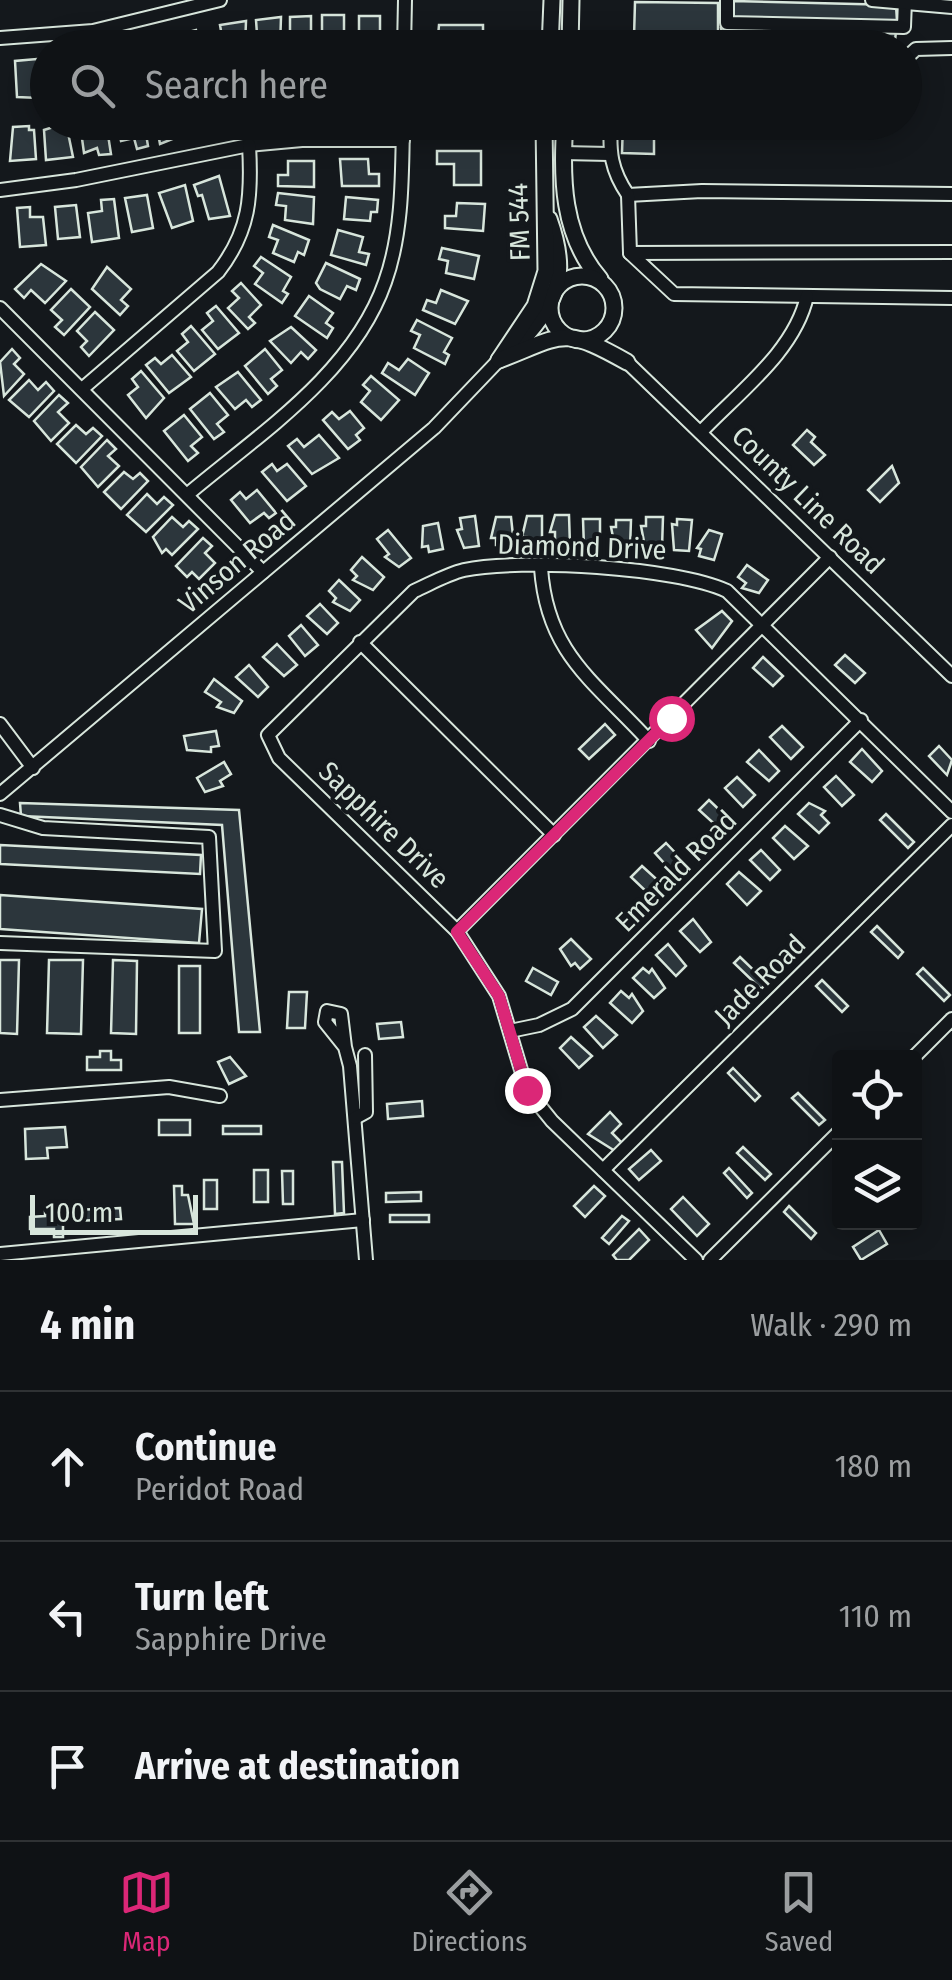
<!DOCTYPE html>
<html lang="en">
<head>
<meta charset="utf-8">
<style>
  :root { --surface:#0f1215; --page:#1d2022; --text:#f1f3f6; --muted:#9b9ea0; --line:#2f3234; --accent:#db2777 }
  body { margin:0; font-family:"Fira Sans Condensed",sans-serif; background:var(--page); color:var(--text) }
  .controls { position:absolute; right:30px; bottom:30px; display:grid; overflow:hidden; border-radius:10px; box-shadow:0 5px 25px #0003 }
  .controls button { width:90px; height:90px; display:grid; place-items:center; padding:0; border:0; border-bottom:2px solid var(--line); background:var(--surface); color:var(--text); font:50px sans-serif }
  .scale { position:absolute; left:30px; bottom:25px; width:168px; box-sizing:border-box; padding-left:10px; border:5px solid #d8e6dc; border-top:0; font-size:28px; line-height:35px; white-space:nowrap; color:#d8e6dc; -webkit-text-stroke:8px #14181c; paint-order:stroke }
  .stop { position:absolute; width:30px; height:30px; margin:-22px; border:8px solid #db2777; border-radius:50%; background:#fff }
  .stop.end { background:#db2777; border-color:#fff; box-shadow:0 2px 10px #0008 }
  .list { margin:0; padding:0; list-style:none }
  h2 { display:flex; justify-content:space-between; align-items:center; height:130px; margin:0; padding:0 40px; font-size:42px }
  h2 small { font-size:32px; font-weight:400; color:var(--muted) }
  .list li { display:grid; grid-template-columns:65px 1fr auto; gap:30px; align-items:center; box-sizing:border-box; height:150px; padding:0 40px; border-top:2px solid var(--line) }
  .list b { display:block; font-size:38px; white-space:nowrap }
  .list p { margin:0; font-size:32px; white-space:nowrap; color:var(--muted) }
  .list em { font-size:32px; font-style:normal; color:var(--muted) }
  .icon { flex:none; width:55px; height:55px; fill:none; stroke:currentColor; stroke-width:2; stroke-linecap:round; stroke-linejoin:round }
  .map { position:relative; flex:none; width:952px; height:1260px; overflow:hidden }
  .search { position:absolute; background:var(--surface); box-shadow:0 5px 25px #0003; left:30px; right:30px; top:30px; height:110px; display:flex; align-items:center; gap:25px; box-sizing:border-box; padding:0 35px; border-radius:55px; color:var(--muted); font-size:38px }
  .sheet { height:580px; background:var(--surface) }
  nav { display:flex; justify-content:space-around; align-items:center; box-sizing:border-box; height:140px; border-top:2px solid var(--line); background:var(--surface); font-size:28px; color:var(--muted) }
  nav a { display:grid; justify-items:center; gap:5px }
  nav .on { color:var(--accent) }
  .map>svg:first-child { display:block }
  .building { fill:#2c363c; stroke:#d8e6dc; stroke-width:2.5 }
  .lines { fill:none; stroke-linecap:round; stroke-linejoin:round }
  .minor-casing { stroke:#d8e6dc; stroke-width:16 }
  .major-casing { stroke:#d8e6dc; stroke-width:19 }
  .minor { stroke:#14181c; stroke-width:12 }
  .major { stroke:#14181c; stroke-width:15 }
  .route { stroke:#db2777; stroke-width:12 }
  .labels { text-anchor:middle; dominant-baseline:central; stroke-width:8; stroke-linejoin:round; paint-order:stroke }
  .street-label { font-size:28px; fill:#d8e6dc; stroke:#14181c }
</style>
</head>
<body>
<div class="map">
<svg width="952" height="1260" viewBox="0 0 952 1260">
  <rect width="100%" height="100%" fill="#14181c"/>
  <g class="building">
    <polygon points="733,1 896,5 897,21 731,19"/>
    <polygon points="635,2 718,3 718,38 634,37"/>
    <rect x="322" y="15" width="22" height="33"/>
    <polygon points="311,16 311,48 290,47 290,17"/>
    <rect x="359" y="16" width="21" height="32"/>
    <polygon points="281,17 280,48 258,48 256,20"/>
    <polygon points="246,21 245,48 224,48 220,25"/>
    <polygon points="439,25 483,25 483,42 477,42 477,48 449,48 449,37 438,37"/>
    <polygon points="721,28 896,31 895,41 723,38"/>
    <polygon points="196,30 199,41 213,37 216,48 188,48 185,33"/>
    <polygon points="37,59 42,61 42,74 37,75 39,98 17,97 15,61"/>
    <polygon points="106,122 111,154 99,155 97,148 84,153 80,124"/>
    <polygon points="117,122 144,122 148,146 137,149 134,138 121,141"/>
    <polygon points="156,122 177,122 180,136 160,144"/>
    <polygon points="441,122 481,122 481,138 441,137"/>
    <polygon points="66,123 73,157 46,160 44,130"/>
    <polygon points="623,123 654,123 654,154 622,153"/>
    <polygon points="29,126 29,130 34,130 36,159 10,161 13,127"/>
    <polygon points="437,151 481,151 481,185 454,185 454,164 437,164"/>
    <polygon points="340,159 368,159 369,174 379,174 379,186 342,186"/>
    <polygon points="288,161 314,161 314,187 278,186 278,175 288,175"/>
    <polygon points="219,176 230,216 209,219 202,195 198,196 194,185"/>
    <polygon points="185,185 193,221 172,228 159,193"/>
    <polygon points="278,193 314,197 313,224 285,220 286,206 276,205"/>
    <polygon points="147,195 153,228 132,232 125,198"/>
    <polygon points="346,197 378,200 377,212 371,212 370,221 344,219"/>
    <polygon points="114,199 119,238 92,242 88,213 102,211 101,200"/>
    <polygon points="457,203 485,204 483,231 445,228 445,216 456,216"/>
    <polygon points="76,205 80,237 58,239 55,207"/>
    <polygon points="30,207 30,217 43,217 46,245 20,247 17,208"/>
    <polygon points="273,225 309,240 304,255 298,252 294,262 273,253 278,240 269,237"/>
    <polygon points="338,230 363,237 359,252 369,254 366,265 331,255"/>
    <polygon points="442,248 479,256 474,279 446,273 448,261 439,259"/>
    <polygon points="261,257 291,277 283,291 288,294 282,303 255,284 263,273 254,266"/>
    <polygon points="326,263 360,279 356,290 347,286 340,299 320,289 316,283"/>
    <polygon points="41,264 66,281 45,303 31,290 24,298 15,289"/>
    <polygon points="107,267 131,289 121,300 128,306 120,315 92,289"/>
    <polygon points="241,283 261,305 249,317 255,323 248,329 228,308 239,298 232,291"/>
    <polygon points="71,289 90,307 64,335 55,327 62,320 51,310"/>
    <polygon points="441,290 468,301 455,324 423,310 427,300 436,303"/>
    <polygon points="309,296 333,313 326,323 333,328 327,338 295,316"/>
    <polygon points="216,306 239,333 218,349 202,330 213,321 207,313"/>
    <polygon points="95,312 114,330 89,356 81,347 87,341 77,331"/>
    <polygon points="417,320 452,338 444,352 449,355 445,364 414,348 420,335 411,331"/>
    <polygon points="191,326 215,354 194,371 177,351 188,342 182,334"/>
    <polygon points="291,327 316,350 308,359 301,352 291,363 270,341"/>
    <polygon points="12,349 20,358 14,364 24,374 4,396 0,362"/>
    <polygon points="265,349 282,370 271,379 277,386 268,394 245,366"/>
    <polygon points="172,355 191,377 169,393 146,365 155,358 161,364"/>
    <polygon points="408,359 429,373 415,395 382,373 388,363 399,370"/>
    <polygon points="141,371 164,398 146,418 128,395 138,387 132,379"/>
    <polygon points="238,372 261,400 252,407 246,400 235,409 216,387"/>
    <polygon points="371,376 399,400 381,420 361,402 370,391 363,385"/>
    <polygon points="29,380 38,390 46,382 54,391 29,417 9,400"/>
    <polygon points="210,393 228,415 217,424 224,432 214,439 190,409"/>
    <polygon points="59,395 68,403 58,412 69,423 51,441 34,421"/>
    <polygon points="350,411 364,428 356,435 360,440 348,449 323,420 332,412 339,419"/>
    <polygon points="184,415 202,437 191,446 198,453 188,461 164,431"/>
    <polygon points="76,425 86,434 93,428 102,436 76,463 57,444"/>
    <polygon points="807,430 815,437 811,442 825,455 814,465 793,445"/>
    <polygon points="319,435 339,458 312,474 288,446 297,439 304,447"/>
    <polygon points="107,440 116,449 108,456 119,466 98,487 81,467"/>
    <polygon points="272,464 277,471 287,464 306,486 287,501 262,472"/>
    <polygon points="892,466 899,483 880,502 868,490"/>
    <polygon points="124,472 133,479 140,473 148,481 121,509 104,492"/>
    <polygon points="257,490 276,513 269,518 264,513 250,523 231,500 240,492 246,499"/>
    <polygon points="147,494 157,504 164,497 173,505 146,532 127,515"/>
    <polygon points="555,515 569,515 570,546 555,546 555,532 550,532"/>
    <polygon points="475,516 479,546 464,548 457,530 462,529 460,518"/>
    <polygon points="527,516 542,516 542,545 527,545 527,537 522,537"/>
    <polygon points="172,517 183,527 189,521 198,529 172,555 166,549 162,553 153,537"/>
    <polygon points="496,517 511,517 514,545 496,545 496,538 491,538"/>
    <polygon points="646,517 663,517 662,548 645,547 641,526 646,526"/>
    <polygon points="583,519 600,519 600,548 584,548"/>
    <polygon points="677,519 692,520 689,551 674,550 672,524 677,525"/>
    <polygon points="616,520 631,520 630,548 615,547 611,527 616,527"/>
    <polygon points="438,523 443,549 429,552 428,546 422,547 423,526"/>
    <polygon points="388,530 411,558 399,567 385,557 389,554 377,539"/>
    <polygon points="709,530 722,534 714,560 699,556 701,549 697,548"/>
    <polygon points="203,538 212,546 205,553 215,563 199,579 192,572 187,577 176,566"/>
    <polygon points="362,557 384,577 373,590 353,580 357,576 351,570"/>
    <polygon points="747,565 768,580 759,593 742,588 746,583 738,577"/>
    <polygon points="339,580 360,600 350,611 333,602 336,598 329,591"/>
    <polygon points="320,604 338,623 327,634 307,616"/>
    <polygon points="722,611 732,621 712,648 696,630"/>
    <polygon points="301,625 318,645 305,656 289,636"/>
    <polygon points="277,644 297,665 284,676 263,657"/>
    <polygon points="845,655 865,673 855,683 835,665"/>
    <polygon points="763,657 783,676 773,686 753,668"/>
    <polygon points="249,665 268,687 258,697 236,677"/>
    <polygon points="214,679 242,701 234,713 217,707 221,702 205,692"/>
    <polygon points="605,724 615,735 589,759 579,749"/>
    <polygon points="782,726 803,747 791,759 770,737"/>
    <polygon points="216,731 219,746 211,747 211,752 187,750 184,736"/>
    <polygon points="939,746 952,760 947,775 929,756"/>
    <polygon points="862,749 882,771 872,782 850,762"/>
    <polygon points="759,750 779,771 769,781 747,762"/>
    <polygon points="224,762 231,774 220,781 223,786 205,792 197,778"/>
    <polygon points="836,776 854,795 842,806 824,787"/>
    <polygon points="737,777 755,795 743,807 725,788"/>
    <polygon points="709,800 730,820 721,830 699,810"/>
    <polygon points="20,803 239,810 260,1032 239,1032 222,825 21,816"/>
    <polygon points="809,803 825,811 821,815 829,823 819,833 798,814"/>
    <polygon points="886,814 914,842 908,848 880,820"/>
    <polygon points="785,826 808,846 794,859 773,838"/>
    <polygon points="666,843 686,864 675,875 655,853"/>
    <polygon points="0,845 201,855 200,874 0,864"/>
    <polygon points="761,850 780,870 770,880 750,860"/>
    <polygon points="642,866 664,886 653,898 631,877"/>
    <polygon points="739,872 761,891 747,905 727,884"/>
    <polygon points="0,895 202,909 199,943 0,929"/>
    <polygon points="693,919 711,942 700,952 680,931"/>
    <polygon points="877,926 903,952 898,958 871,932"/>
    <polygon points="571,939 591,959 580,969 575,963 571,966 560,949"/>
    <polygon points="668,944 686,966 676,976 656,955"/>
    <polygon points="740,957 767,983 761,989 734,963"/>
    <polygon points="0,960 19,960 17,1034 0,1033"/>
    <polygon points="49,960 83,960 81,1034 47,1033"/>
    <polygon points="113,960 137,961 136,1034 111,1033"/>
    <rect x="179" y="966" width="21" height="67"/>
    <polygon points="533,968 558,982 551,995 526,981"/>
    <polygon points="643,968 649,973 652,969 665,988 654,998 633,978"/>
    <polygon points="923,968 950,995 944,1001 917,974"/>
    <polygon points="822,980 848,1006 842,1012 816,986"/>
    <polygon points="621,991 629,998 632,994 643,1011 632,1023 610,1003"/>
    <polygon points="289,992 307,992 305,1028 287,1028"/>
    <polygon points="596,1016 617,1035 603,1048 584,1027"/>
    <polygon points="401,1022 403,1037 379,1039 377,1024"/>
    <polygon points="571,1037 592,1056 579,1068 560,1048"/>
    <polygon points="100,1051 111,1051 111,1060 121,1060 121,1070 87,1070 87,1057 100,1057"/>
    <polygon points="230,1057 246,1076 229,1084 218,1062"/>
    <polygon points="733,1068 760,1096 755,1101 728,1073"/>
    <polygon points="798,1093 825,1120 819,1125 792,1098"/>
    <polygon points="422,1101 423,1116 388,1119 387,1104"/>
    <polygon points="610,1112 621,1124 612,1133 623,1144 615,1151 588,1134"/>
    <rect x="159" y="1120" width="31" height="15"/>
    <rect x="223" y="1126" width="38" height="8"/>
    <polygon points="65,1127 67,1147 47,1148 48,1158 26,1159 25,1129"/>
    <polygon points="743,1147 771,1174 765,1180 737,1153"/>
    <polygon points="651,1150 661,1161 639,1180 629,1169"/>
    <polygon points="333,1162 342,1162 344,1213 335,1214"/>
    <polygon points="729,1168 752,1193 747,1198 724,1173"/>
    <rect x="254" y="1170" width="14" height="32"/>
    <polygon points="282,1171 293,1171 293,1204 283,1204"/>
    <rect x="204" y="1180" width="13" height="29"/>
    <polygon points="174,1186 182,1186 182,1195 188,1195 194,1224 175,1224"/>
    <polygon points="594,1186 605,1196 585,1217 574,1206"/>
    <polygon points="421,1192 421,1201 386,1202 386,1193"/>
    <polygon points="683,1197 709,1224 697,1236 671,1209"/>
    <polygon points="789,1206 816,1233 811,1239 784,1212"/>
    <polygon points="120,1208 121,1219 75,1221 75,1210"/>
    <polygon points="45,1210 63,1215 63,1237 54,1237 54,1229 30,1229 30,1217 45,1216"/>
    <rect x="390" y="1215" width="39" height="7"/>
    <polygon points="622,1216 629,1221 609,1244 602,1238"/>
    <polygon points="639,1229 649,1240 629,1260 617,1260 613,1255"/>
    <polygon points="879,1230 887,1244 861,1260 853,1247"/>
  </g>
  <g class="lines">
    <g class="minor-casing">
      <g id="minor">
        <polyline points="727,0 727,23 904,27 905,0"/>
        <polyline points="872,0 952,7"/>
        <polyline points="0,38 93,31 220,0"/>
        <polyline points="404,48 405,0"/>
        <polyline points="904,60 916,49 952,48"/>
        <path d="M611,122C609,152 611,170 628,195L702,191L952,194"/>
        <polyline points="563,153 609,154"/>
        <polyline points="0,190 76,180 249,145 302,140 403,140"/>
        <polyline points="628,195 630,253 674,294 952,298"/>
        <polyline points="630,253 952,252"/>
        <polyline points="0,308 263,572"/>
        <polyline points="627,362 952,676"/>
        <path d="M82,389L218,272C250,231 252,196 249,145"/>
        <path d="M701,432C739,392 795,351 807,296"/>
        <path d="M188,494C259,434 353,374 385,282C403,232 402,175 403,122"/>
        <path d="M541,568C547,654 594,681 649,741"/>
        <polyline points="360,642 554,835"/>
        <polyline points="0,724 33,768"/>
        <polyline points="0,794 434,428 499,360"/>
        <polyline points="0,815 43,828 209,837 215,951 0,943"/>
        <polyline points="457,931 830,557"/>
        <polyline points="510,1031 539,1025 572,1009 861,720"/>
        <polyline points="345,1047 341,1014 327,1011 325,1022 345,1047 350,1066 366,1260"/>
        <polyline points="913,1058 952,1019"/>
        <polyline points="0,1100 169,1087 220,1096"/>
        <polyline points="355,1118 366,1112 365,1055"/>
        <polyline points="603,1170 952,825"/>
        <polyline points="0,1254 363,1220"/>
        <path d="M696,1260L552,1121L527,1090L499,996L457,931L279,758L268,735L414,591C430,584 447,574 464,570C521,558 675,567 727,591L952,812"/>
        <polyline points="710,1260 840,1131"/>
      </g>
    </g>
    <g class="major-casing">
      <g id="major">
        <polyline points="550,48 552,0"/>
        <polyline points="570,48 571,0"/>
        <path d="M565,122C561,178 562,235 600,279"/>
        <circle cx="582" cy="308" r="32"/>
        <path d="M521,341C560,300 568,272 549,219"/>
        <polyline points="499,360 535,306 546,271 544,122"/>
        <path d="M499,360C564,335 561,325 627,362"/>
      </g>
    </g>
    <use href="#minor" class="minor"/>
    <use href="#major" class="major"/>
  </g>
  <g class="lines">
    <polyline class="route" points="527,1090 499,996 457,932 671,718"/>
  </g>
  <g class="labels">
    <g class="street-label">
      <text transform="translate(519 222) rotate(-92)">FM 544</text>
      <text transform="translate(808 500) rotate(44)">County Line Road</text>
      <text transform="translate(582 547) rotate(2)">Diamond Drive</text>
      <text transform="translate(237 562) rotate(-40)">Vinson Road</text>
      <text transform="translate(384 825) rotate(44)">Sapphire Drive</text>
      <text transform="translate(676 871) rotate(-45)">Emerald Road</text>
      <text transform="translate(760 980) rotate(-45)">Jade Road</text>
    </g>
  </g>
</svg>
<div class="controls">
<button><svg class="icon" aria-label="locate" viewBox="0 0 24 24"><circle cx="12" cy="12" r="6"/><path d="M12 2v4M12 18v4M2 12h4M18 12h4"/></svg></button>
<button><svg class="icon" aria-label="layers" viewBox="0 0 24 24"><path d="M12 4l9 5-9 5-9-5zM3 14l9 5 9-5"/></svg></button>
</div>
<div class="scale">100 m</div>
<div class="stop" style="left:671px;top:718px"></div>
<div class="stop end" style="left:527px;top:1090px"></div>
<div class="search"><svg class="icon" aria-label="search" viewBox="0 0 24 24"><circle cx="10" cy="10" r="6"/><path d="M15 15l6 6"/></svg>Search here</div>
</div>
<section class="sheet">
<h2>4 min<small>Walk · 290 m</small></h2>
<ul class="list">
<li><svg class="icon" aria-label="ahead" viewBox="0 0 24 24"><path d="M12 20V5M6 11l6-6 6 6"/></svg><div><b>Continue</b><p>Peridot Road</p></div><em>180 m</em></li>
<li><svg class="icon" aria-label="left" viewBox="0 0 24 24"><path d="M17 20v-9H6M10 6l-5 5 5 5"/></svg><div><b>Turn left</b><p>Sapphire Drive</p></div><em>110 m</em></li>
<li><svg class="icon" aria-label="arrive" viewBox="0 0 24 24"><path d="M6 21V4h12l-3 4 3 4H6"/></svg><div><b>Arrive at destination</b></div></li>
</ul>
</section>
<nav>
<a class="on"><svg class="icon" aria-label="map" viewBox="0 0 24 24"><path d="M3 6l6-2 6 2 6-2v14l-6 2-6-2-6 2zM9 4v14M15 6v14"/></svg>Map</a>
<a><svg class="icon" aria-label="directions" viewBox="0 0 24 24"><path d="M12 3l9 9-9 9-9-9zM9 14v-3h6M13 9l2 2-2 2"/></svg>Directions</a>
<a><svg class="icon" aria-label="saved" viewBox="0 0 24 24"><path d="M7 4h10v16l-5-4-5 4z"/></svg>Saved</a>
</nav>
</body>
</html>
